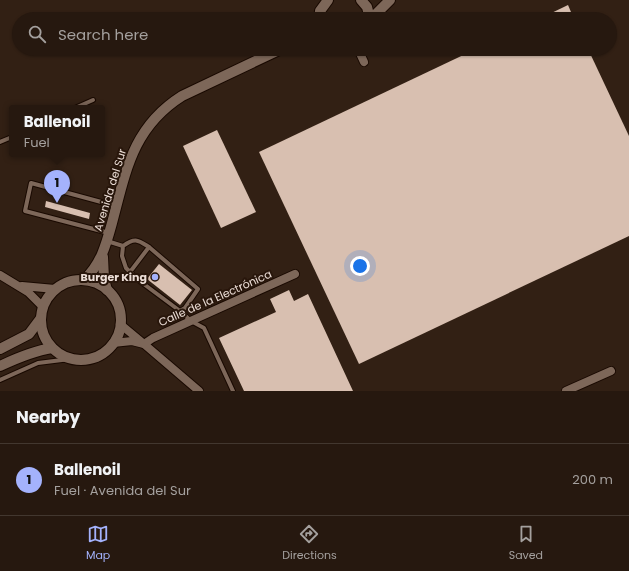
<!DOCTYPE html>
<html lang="en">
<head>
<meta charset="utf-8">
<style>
  :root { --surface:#26180f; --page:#32251d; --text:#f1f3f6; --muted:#a4a09e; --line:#42372f; --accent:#a4b2fc }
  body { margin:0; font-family:Poppins,sans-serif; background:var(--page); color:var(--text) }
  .you { position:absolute; left:360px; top:266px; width:14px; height:14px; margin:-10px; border:3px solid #fff; border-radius:50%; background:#1a73e8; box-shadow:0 0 0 6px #1a73e833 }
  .badge { display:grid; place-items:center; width:26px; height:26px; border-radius:50%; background:var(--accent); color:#111; font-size:13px; font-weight:700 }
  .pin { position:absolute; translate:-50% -33px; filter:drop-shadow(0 1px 2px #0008) }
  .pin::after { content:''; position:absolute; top:21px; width:14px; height:12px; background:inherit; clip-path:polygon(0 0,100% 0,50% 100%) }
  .popup { position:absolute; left:9px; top:105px; width:96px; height:52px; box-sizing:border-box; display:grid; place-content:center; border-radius:4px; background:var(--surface); filter:drop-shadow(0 1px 3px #0005); font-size:13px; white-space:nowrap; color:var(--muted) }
  .popup b { font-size:15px; color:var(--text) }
  .popup::after { content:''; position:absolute; left:50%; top:100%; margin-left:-8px; border:8px solid transparent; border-top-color:var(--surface) }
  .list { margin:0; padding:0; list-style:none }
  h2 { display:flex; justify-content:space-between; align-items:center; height:52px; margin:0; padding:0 16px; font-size:17px }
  h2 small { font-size:13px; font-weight:400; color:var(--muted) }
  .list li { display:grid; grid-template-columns:26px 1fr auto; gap:12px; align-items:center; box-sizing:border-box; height:72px; padding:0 16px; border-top:1px solid var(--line) }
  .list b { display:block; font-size:15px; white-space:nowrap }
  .list p { margin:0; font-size:13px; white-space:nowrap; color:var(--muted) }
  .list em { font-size:13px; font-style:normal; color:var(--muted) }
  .icon { flex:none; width:22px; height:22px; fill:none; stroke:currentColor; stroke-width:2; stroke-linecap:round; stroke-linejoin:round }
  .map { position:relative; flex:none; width:629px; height:391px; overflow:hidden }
  .search { position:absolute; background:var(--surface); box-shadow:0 1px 3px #0004; left:12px; right:12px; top:12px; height:44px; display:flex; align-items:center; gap:10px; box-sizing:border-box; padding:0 14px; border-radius:22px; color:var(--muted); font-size:15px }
  .sheet { height:124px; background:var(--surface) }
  nav { display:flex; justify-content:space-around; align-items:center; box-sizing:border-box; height:56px; border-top:1px solid var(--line); background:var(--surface); font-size:11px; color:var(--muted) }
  nav a { display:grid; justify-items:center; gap:2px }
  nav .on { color:var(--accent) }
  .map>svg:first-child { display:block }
  .building { fill:#d8bfb0 }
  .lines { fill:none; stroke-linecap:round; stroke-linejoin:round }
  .service-casing { stroke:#190901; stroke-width:6 }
  .minor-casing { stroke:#190901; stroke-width:10 }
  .tertiary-casing { stroke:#190901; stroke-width:12 }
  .service { stroke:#7d6759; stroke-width:4 }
  .minor { stroke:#7d6759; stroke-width:8 }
  .tertiary { stroke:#7d6759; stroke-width:10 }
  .poi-dot { fill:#a4b2fc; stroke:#28160b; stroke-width:1.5 }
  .labels { text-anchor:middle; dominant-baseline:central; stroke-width:4; stroke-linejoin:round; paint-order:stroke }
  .street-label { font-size:11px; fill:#ecded7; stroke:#28160b }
  .poi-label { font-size:11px; font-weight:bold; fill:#ecded7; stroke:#28160b; text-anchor:end }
</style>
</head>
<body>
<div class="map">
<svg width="629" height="391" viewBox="0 0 629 391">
  <rect width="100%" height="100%" fill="#322014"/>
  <g class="building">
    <polygon points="568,5 574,19 539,19"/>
    <polygon points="476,49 588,49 629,136 629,236 359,364 259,152"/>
    <polygon points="217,130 256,212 221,228 183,146"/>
    <polygon points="46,201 90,213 89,219 45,207"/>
    <polygon points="159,264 192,290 180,305 147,279"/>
    <polygon points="289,290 294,301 308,294 353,391 244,391 219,338 276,312 270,299"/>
  </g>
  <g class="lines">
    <g class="service-casing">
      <g id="service">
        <polyline points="75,108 93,100"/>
        <polyline points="0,142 12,137"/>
        <polyline points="109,233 25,211 31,183 116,206"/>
        <polyline points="107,241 123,246"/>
        <polyline points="149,247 198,289 185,308 180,311"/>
        <path d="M130,272L149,247C138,240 135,237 123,246L122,256L126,268L137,279L180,311L191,321L204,328L233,391"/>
        <polyline points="0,380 38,363 70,359"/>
      </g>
    </g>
    <g class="minor-casing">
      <g id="minor">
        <polyline points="358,49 364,62"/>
        <polyline points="0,275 28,292 43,307"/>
        <polyline points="22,286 55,289"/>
        <polyline points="113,343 132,341 144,344 120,324"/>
        <polyline points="199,391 144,344 153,338 295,274"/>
        <polyline points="566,391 611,371"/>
      </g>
    </g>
    <g class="tertiary-casing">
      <g id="tertiary">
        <polyline points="361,0 367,7 370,19"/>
        <polyline points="319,19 320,11 328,0"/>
        <polyline points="371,19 390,0"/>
        <polyline points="103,257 104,279 107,290"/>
        <path d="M84,280C101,264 106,245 112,223C126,170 133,127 182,96L281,49"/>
        <circle cx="81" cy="320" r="40"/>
        <polyline points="0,349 29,334 41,318"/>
        <path d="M0,366C17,358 33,351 52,348"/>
      </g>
    </g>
    <use href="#service" class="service"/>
    <use href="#minor" class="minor"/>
    <use href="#tertiary" class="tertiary"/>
  </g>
  <circle class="poi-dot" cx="155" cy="277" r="4"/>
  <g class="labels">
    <g class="street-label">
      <text transform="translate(110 190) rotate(-73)">Avenida del Sur</text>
      <text transform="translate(215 298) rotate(-24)">Calle de la Electrónica</text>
    </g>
    <g class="poi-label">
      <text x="147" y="277">Burger King</text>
    </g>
  </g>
</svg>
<div class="you"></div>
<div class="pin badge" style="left:57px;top:203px">1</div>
<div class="popup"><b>Ballenoil</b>Fuel</div>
<div class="search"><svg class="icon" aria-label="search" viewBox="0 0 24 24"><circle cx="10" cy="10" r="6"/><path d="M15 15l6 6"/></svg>Search here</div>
</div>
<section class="sheet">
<h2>Nearby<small></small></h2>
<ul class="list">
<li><span class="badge">1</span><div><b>Ballenoil</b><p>Fuel · Avenida del Sur</p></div><em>200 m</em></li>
</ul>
</section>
<nav>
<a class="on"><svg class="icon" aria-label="map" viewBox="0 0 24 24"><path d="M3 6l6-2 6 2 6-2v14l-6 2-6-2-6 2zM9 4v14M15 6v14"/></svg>Map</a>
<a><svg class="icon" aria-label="directions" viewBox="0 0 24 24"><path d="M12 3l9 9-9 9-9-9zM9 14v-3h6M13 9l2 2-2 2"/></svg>Directions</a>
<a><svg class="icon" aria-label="saved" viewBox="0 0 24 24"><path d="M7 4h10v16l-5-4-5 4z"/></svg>Saved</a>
</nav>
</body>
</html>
